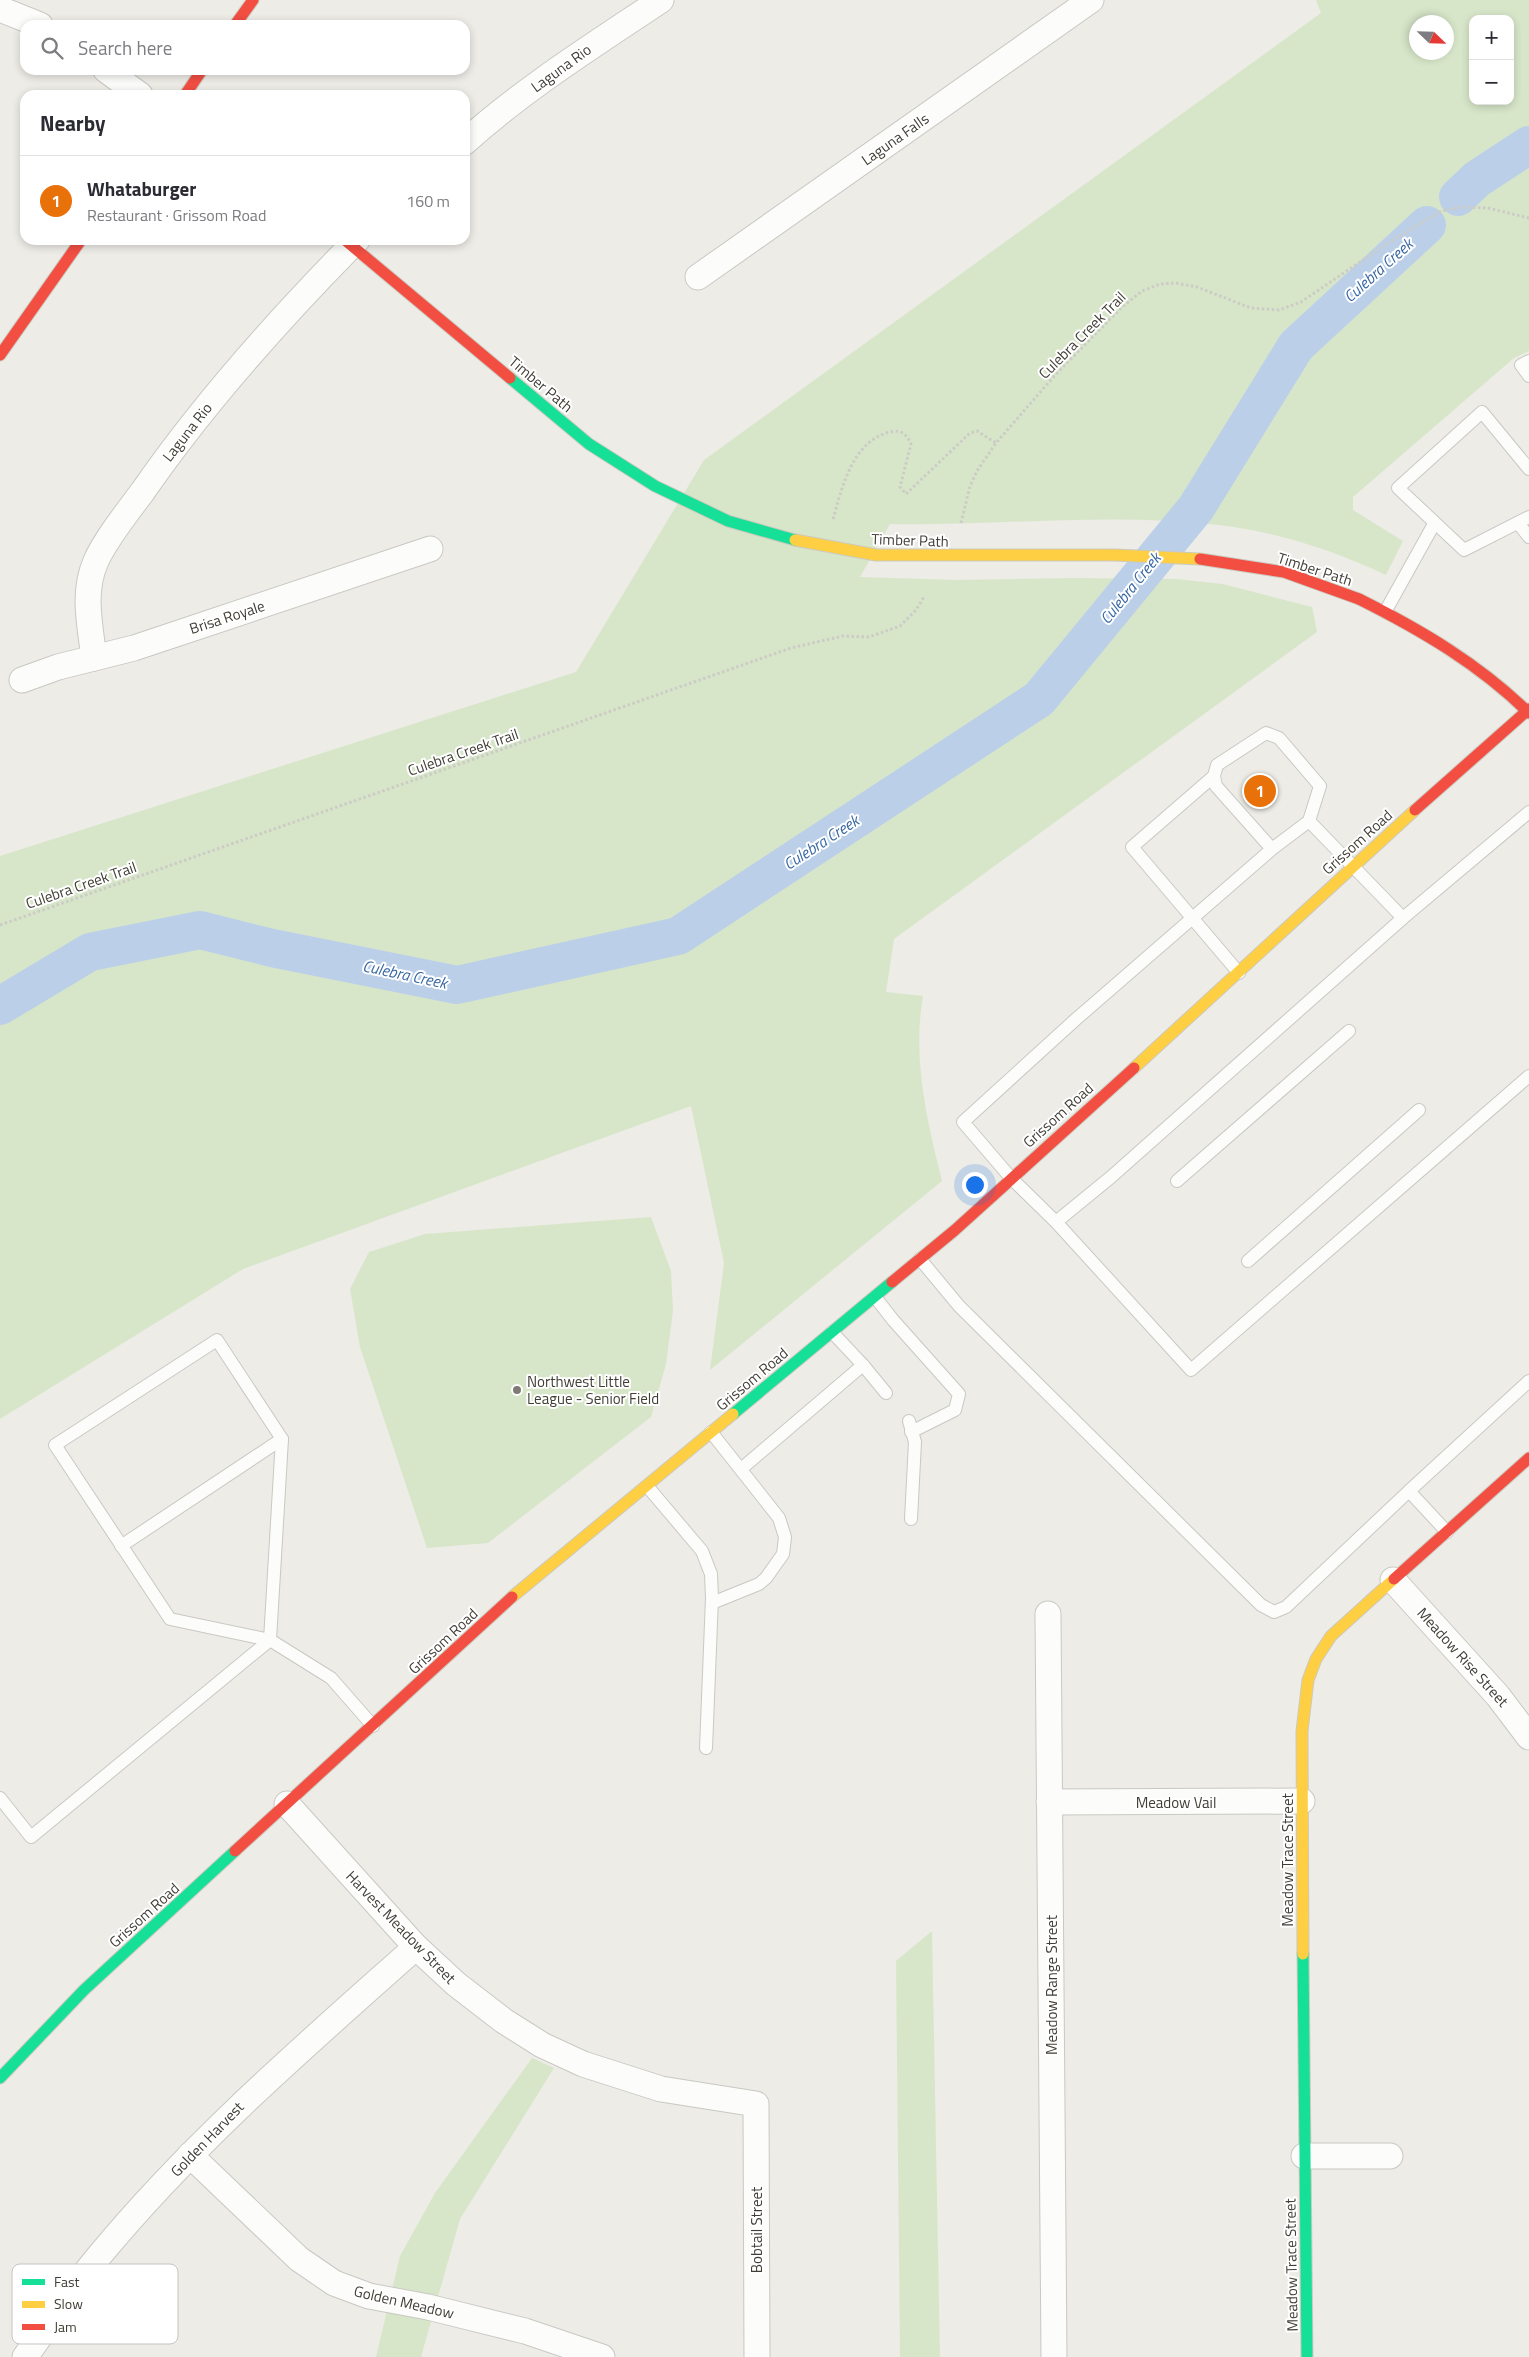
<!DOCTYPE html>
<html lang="en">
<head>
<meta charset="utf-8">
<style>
  :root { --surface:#fff; --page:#f7f7f7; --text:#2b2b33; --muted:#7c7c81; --line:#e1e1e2; --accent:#d93025 }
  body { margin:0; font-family:"Titillium Web",sans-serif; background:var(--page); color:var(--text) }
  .controls { position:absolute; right:15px; top:15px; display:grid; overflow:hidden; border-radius:10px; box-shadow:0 2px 8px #0003 }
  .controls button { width:45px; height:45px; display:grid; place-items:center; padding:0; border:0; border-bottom:1px solid var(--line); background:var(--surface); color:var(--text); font:25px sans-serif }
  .compass { position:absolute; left:1409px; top:15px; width:45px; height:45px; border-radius:50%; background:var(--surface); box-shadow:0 2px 8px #0003; rotate:113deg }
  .you { position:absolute; left:974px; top:1184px; width:18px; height:18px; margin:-12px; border:4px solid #fff; border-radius:50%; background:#1a73e8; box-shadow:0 0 0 8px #1a73e833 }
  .badge { display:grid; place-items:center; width:32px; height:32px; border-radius:50%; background:var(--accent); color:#fff; font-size:16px; font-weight:700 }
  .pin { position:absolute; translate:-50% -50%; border:2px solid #fff; box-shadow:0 1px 5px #0006 }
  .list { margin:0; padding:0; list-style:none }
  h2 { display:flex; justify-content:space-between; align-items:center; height:65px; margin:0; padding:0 20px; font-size:21px }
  h2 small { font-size:16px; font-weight:400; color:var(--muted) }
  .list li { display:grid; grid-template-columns:32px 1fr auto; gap:15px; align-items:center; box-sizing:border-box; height:90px; padding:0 20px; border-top:1px solid var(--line) }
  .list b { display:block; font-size:19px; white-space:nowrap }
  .list p { margin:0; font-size:16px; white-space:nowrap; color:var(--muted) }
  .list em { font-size:16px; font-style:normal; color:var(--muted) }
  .icon { flex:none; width:28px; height:28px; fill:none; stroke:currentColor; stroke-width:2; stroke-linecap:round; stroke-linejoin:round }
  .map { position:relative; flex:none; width:1529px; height:2357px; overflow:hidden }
  .search { position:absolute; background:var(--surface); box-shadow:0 2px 8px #0003; left:20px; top:20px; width:450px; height:55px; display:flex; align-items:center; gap:12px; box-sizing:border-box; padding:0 18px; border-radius:15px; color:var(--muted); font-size:19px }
  .panel { position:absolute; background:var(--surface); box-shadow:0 2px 8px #0003; left:20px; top:90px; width:450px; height:155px; border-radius:15px }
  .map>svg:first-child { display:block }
  .green { fill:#d7e6c9; fill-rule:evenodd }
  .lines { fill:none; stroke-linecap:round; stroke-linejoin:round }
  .river { stroke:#bbd0e8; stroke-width:38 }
  .lane-casing { stroke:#c9c8c3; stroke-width:14 }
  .street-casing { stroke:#c9c8c3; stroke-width:27 }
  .fast-casing { stroke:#ccc9be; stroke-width:13 }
  .slow-casing { stroke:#ccc9be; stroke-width:13 }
  .jam-casing { stroke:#ccc9be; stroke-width:13 }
  .path { stroke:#cccbc6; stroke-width:3; stroke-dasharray:2.5 2.5; stroke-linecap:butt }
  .lane { stroke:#fcfcfb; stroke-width:12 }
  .street { stroke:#fcfcfb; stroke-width:25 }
  .fast { stroke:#16e098; stroke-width:11 }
  .slow { stroke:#ffcf43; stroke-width:11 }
  .jam { stroke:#f24e42; stroke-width:11 }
  .slow-bridge-casing { stroke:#ccc9be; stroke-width:13; stroke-linecap:butt }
  .jam-bridge-casing { stroke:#ccc9be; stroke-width:13; stroke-linecap:butt }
  .slow-bridge { stroke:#ffcf43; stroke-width:11 }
  .jam-bridge { stroke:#f24e42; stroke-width:11 }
  .poi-dot { fill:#7d7b73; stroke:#fff; stroke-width:2 }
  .labels { text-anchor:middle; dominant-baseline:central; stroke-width:4; stroke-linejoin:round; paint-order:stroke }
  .street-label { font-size:15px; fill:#413e35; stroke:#fff }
  .poi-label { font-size:15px; fill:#413e35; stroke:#fff; text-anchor:start }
  .water-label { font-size:16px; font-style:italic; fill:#3968a2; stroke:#fff }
  .key { fill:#fff; stroke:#c6c5c2; stroke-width:1 }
  .key-label { font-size:14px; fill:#413e35 }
</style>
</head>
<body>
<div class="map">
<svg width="1529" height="2357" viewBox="0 0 1529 2357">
  <rect width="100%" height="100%" fill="#edece7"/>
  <g class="green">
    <path d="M1316,0H1529V351L1514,358L1353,497V510L1403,541L1386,575C1333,550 1277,532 1219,525C1110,512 999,526 890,524L860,577L956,580L1073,578L1176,579L1223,584L1312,607L1317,632L894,939L886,992L923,996C912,1058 927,1121 942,1181L710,1370L724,1263L691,1106L243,1269L0,1419V856L576,672L704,460L1321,13ZM1473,19H1510V101H1473ZM1416,22H1446V52H1416Z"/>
    <polygon points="651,1217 671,1271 673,1311 666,1364 651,1417 488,1543 427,1548 360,1347 350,1289 369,1252 425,1234"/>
    <polygon points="932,1931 940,2357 900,2357 896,1961"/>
    <polygon points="532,2058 554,2068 460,2219 421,2357 376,2357 400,2256 435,2193"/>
  </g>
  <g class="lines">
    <g class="river">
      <polyline points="1458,197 1477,179 1529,145"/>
      <polyline points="0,1006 90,952 200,930 272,948 457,985 678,936 1039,699 1196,508 1296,346 1427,225"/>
    </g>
    <g class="lane-casing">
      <g id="lane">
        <polyline points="1529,361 1521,365 1529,376"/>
        <polyline points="1529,469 1482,412 1398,488 1464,550 1529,517"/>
        <polyline points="1518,523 1529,537"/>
        <polyline points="1385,612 1434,524"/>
        <polyline points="1214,776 1132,847 1239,973"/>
        <polyline points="1309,821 1403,918"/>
        <polyline points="1272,849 1216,786 1214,776 1217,765 1266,733 1279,738 1320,786 1309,821 1272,849 1075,1020 963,1122 1011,1178 1056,1222 1191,1370 1529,1076"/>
        <polyline points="1177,1181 1349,1031"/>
        <polyline points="1056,1222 1111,1177 1403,918 1529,812"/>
        <polyline points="920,1259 959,1306 1261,1605 1274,1612 1286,1607 1409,1491"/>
        <polyline points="1248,1261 1419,1110"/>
        <polyline points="875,1297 893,1320 959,1394 955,1410 911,1432"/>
        <polygon points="217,1340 282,1439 270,1640 170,1619 55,1445"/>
        <polyline points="863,1365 886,1393"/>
        <polyline points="909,1421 915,1442 911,1519"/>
        <polyline points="711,1432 779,1518 785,1537 783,1554 766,1578 759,1584 712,1603"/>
        <polyline points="741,1469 863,1365 832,1332"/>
        <polyline points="647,1486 702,1551 711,1574 712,1598 706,1748"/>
        <polyline points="1447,1532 1409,1491 1529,1381"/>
        <polyline points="121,1546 282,1439"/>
        <polyline points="0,1798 31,1837 270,1640 331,1678 373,1726"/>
      </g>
    </g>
    <g class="street-casing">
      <g id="street">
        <polyline points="0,9 40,25"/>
        <polyline points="106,70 140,95"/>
        <path d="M465,142C525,88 594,45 661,0"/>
        <polyline points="698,277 1091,0"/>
        <path d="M94,658C90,625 82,592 96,561C105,540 129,510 143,491C206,400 280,318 357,240"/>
        <polyline points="22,680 58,667 134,648 430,549"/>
        <polyline points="1393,1580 1498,1696 1529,1737"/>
        <polyline points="1048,1614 1054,2357"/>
        <polyline points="1049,1802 1302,1801"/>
        <polyline points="287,1804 416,1947 456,1984 504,2021 542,2045 583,2064 661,2089 756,2104 757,2357"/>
        <polyline points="190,2155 299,2259 334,2283 369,2296 428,2307 525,2331 602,2357"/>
        <polyline points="1304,2156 1390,2156"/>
        <path d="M25,2357C50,2323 72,2288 99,2256C193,2142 306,2045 416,1947"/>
      </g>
    </g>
    <g class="fast-casing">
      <g id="fast">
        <polyline points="510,378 589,444 655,486 728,521 795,540"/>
        <polyline points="733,1414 892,1282"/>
        <polyline points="1303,1954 1307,2357"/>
        <polyline points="0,2078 84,1990 235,1851"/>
      </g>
    </g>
    <g class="slow-casing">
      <g id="slow">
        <polyline points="795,540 876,555"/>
        <polyline points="1134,1068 1415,810"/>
        <polyline points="512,1597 733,1414"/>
        <polyline points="1303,1954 1302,1731 1308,1680 1316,1659 1331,1636 1394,1579"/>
      </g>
    </g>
    <g class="jam-casing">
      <g id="jam">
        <polyline points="235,25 253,0"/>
        <polyline points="185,95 202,70"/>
        <polyline points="345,240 510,378"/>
        <polyline points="0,355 81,240"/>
        <path d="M1359,599C1421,630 1479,664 1529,713"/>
        <polyline points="1415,810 1529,709"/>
        <polyline points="892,1282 955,1230 1134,1068"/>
        <polyline points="1394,1579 1529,1458"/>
        <polyline points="235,1851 512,1597"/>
      </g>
    </g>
    <g class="path">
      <path d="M833,519C842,488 852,441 890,432C902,429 907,435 911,444L900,487L906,494L970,433L977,431L996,443"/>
      <polyline points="961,523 970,486 977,471 996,443 1056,374 1121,308 1142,291 1160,284 1176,283 1197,287 1251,308 1279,310 1301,302 1385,245 1441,211 1464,207 1488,208 1529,218"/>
      <polyline points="0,925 791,648 843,636 869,637 900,626 916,610 924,597"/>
    </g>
    <use href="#lane" class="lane"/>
    <use href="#street" class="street"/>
    <use href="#fast" class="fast"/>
    <use href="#slow" class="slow"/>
    <use href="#jam" class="jam"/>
    <g class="slow-bridge-casing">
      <polyline id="slow-bridge" points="876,555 1115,555 1200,559"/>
    </g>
    <g class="jam-bridge-casing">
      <polyline id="jam-bridge" points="1200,559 1284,572 1359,599"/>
    </g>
    <use href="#slow-bridge" class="slow-bridge"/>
    <use href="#jam-bridge" class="jam-bridge"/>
  </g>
  <circle class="poi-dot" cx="517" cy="1390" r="5"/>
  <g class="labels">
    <g class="street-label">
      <text transform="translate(561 68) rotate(-36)">Laguna Rio</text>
      <text transform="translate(895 139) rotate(-35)">Laguna Falls</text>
      <text transform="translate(1082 335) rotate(-45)">Culebra Creek Trail</text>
      <text transform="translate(541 384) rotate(40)">Timber Path</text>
      <text transform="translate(187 432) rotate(-52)">Laguna Rio</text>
      <text transform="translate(910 540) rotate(2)">Timber Path</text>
      <text transform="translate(1315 569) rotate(18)">Timber Path</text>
      <text transform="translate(227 617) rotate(-18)">Brisa Royale</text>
      <text transform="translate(463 752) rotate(-19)">Culebra Creek Trail</text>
      <text transform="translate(1357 842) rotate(-42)">Grissom Road</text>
      <text transform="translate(81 885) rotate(-19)">Culebra Creek Trail</text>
      <text transform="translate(1058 1115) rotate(-42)">Grissom Road</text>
      <text transform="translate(752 1379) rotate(-40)">Grissom Road</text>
      <text transform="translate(443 1641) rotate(-43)">Grissom Road</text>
      <text transform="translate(1463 1657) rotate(48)">Meadow Rise Street</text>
      <text x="1176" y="1802">Meadow Vail</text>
      <text transform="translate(1287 1860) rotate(-90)">Meadow Trace Street</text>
      <text transform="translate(144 1915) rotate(-42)">Grissom Road</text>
      <text transform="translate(401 1927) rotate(46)">Harvest Meadow Street</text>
      <text transform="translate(1051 1985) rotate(-90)">Meadow Range Street</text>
      <text transform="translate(207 2139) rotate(-46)">Golden Harvest</text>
      <text transform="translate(756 2230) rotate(-90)">Bobtail Street</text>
      <text transform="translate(1291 2265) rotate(-91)">Meadow Trace Street</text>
      <text transform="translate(404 2302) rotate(13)">Golden Meadow</text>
    </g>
    <g class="poi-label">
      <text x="527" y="1381">Northwest Little<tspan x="527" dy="17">League - Senior Field</tspan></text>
    </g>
    <g class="water-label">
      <text transform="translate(1378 270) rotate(-42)">Culebra Creek</text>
      <text transform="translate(1130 588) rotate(-51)">Culebra Creek</text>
      <text transform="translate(821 842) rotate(-33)">Culebra Creek</text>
      <text transform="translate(405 974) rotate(12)">Culebra Creek</text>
    </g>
  </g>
  <rect x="12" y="2264" width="166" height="80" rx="8" class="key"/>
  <rect x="22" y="2279" width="23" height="6" fill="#16e098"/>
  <rect x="22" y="2301" width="23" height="7" fill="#ffcf43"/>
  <rect x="22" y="2324" width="23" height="6" fill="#f24e42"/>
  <g class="key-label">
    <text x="54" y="2287">Fast</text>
    <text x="54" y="2309">Slow</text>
    <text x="54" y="2332">Jam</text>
  </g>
</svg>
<div class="controls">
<button>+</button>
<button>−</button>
</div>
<svg class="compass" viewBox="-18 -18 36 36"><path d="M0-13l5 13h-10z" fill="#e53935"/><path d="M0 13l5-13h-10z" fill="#7c7c81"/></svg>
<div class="you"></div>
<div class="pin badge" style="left:1260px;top:791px;background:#e8710a">1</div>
<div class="search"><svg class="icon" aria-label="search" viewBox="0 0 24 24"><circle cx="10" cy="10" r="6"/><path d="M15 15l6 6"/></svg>Search here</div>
<section class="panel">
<h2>Nearby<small></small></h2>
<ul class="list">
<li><span class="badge" style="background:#e8710a">1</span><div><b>Whataburger</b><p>Restaurant · Grissom Road</p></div><em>160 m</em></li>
</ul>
</section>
</div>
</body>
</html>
